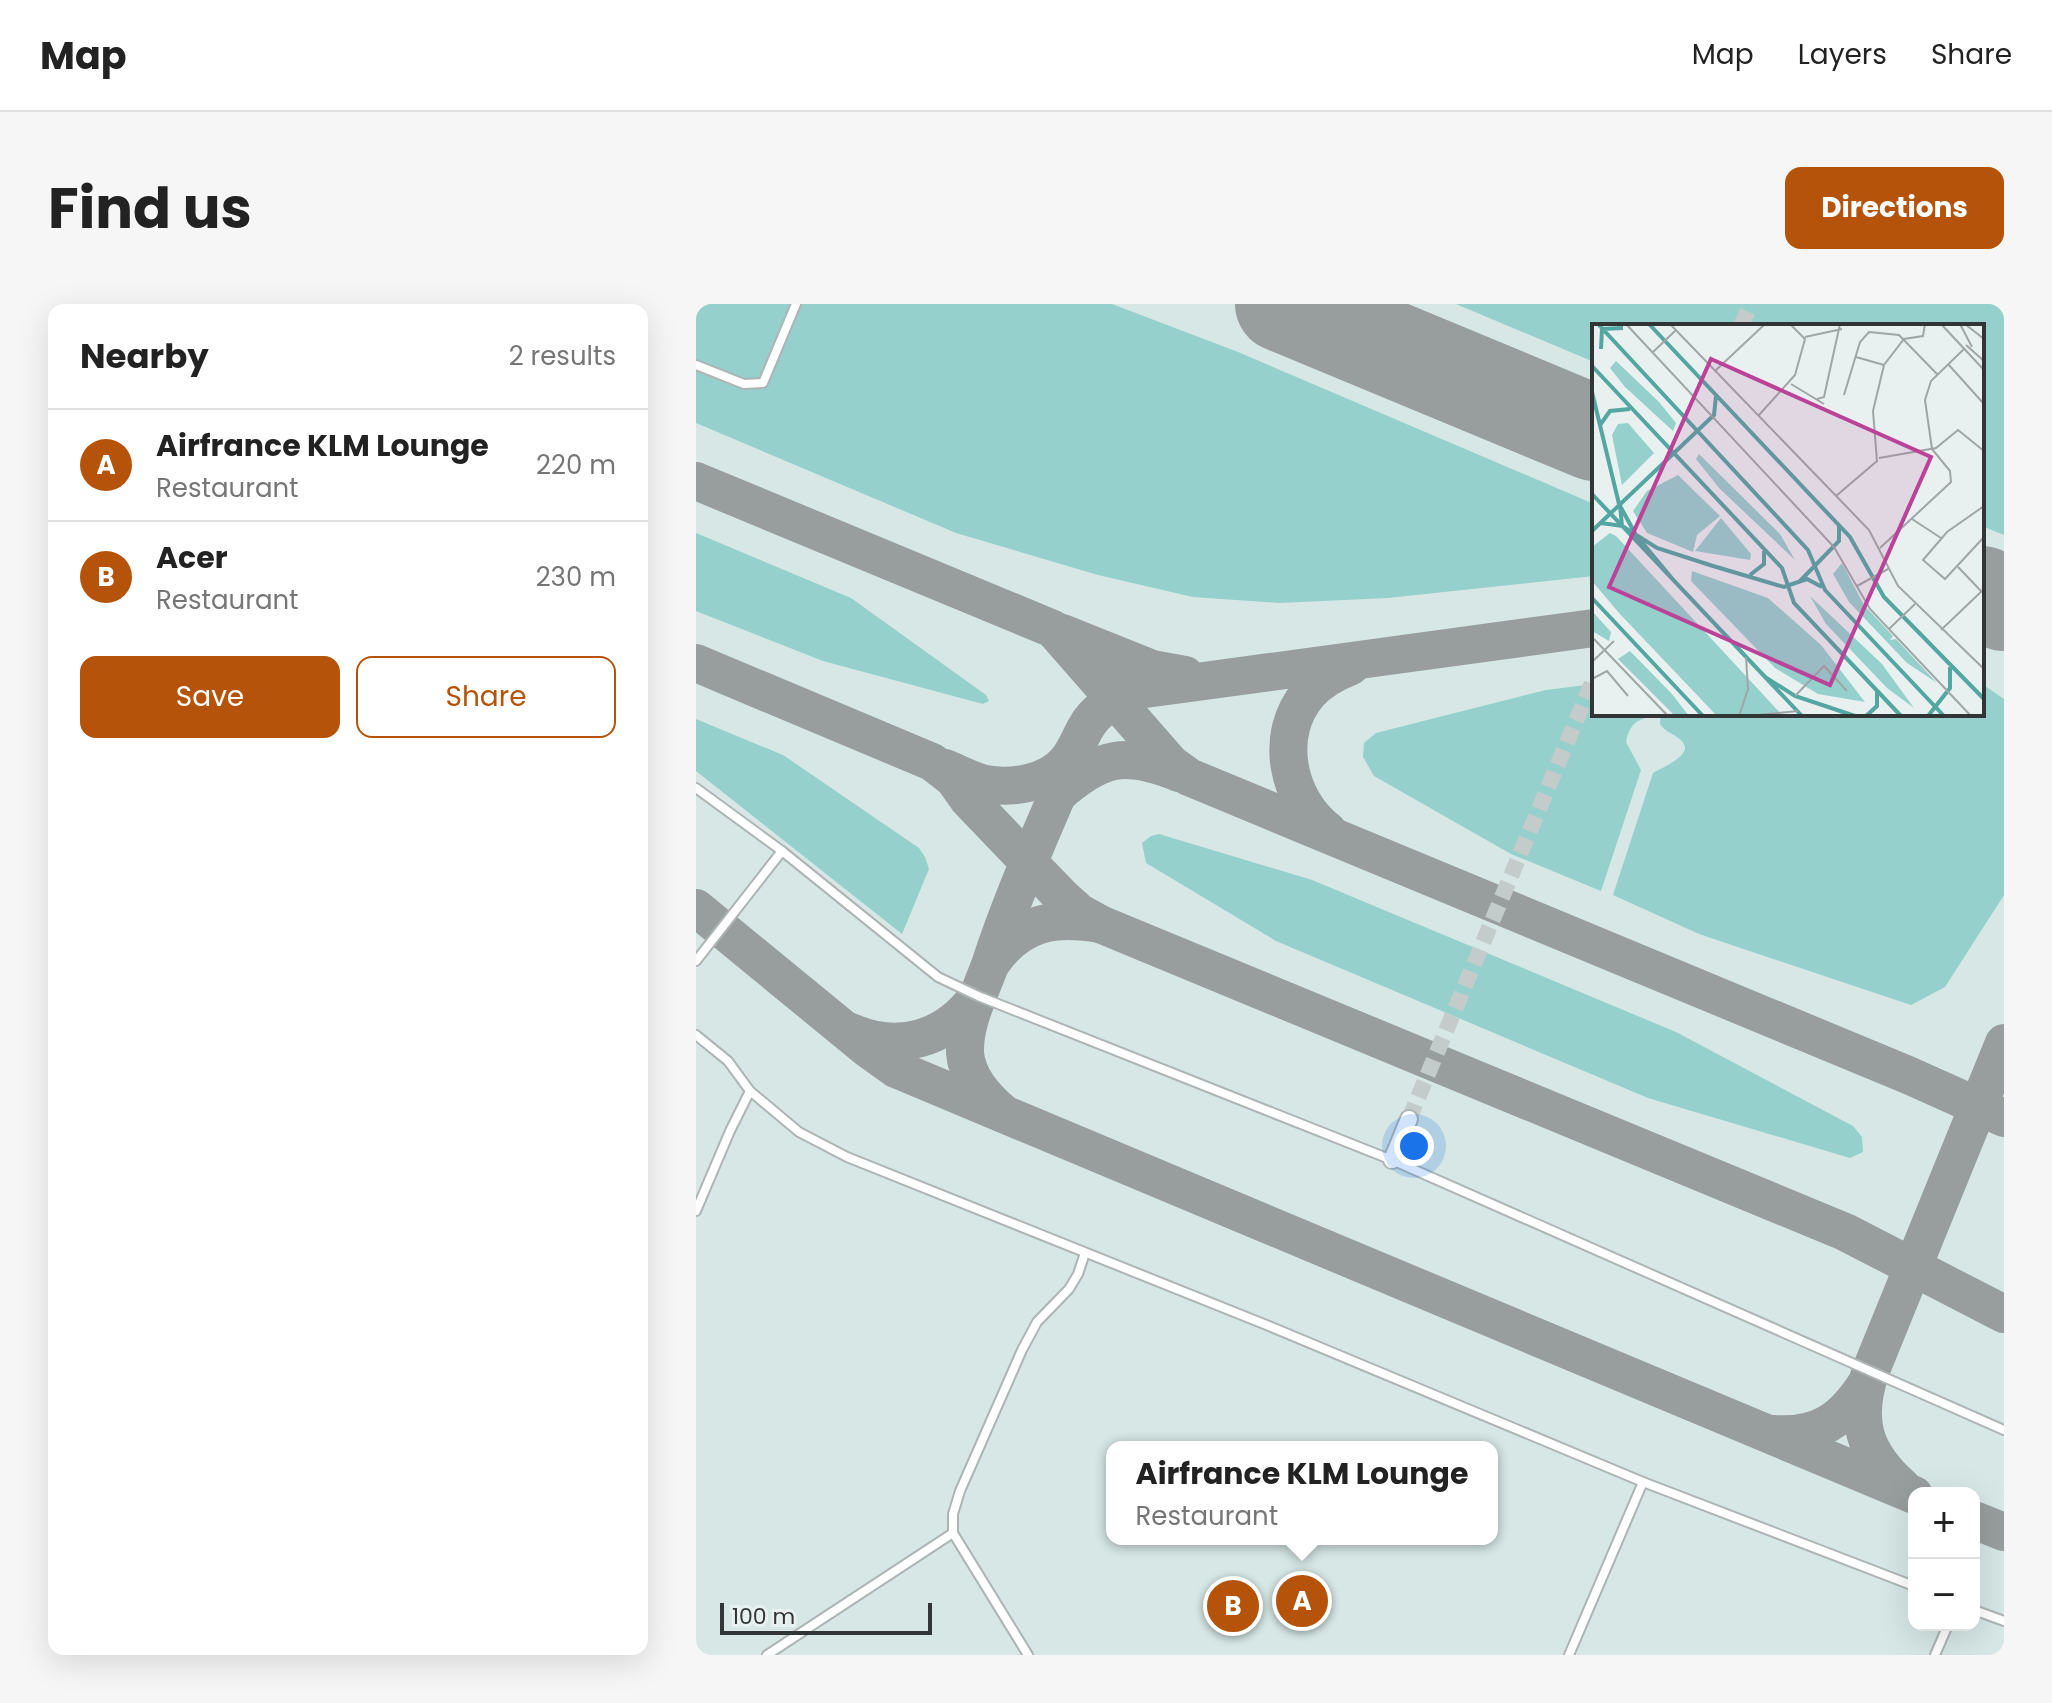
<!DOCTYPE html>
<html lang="en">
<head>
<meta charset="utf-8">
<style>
  :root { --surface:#fff; --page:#f6f6f6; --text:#222; --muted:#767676; --line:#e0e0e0; --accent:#b45309 }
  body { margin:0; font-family:Poppins,sans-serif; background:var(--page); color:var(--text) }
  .controls { position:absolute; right:24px; bottom:24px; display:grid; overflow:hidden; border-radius:16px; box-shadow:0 8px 32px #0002 }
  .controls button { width:72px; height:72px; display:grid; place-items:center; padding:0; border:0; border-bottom:2px solid var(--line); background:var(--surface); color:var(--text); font:40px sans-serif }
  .scale { position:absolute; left:24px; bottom:20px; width:212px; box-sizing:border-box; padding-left:8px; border:4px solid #323535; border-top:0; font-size:22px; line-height:28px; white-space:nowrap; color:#323535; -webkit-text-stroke:6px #e8f1f0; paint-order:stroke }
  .you { position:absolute; left:718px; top:842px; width:28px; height:28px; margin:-20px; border:6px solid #fff; border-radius:50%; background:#1a73e8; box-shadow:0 0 0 12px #1a73e833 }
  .badge { display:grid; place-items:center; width:52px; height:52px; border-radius:50%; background:var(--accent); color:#fff; font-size:26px; font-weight:700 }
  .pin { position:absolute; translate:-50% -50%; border:4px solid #fff; box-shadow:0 2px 8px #0006 }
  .popup { position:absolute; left:410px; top:1137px; width:392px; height:104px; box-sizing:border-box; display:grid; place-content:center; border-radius:16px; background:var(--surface); filter:drop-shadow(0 2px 6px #0005); font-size:26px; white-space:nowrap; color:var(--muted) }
  .popup b { font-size:30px; color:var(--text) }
  .popup::after { content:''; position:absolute; left:50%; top:100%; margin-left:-16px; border:16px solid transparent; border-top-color:var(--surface) }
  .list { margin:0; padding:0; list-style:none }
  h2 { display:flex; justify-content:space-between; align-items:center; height:104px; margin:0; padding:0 32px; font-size:34px }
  h2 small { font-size:26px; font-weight:400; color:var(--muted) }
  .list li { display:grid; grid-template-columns:52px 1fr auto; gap:24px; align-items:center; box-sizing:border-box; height:112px; padding:0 32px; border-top:2px solid var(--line) }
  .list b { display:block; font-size:30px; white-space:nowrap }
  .list p { margin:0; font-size:26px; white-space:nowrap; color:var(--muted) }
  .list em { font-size:26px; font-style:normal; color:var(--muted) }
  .actions { display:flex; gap:16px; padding:24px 32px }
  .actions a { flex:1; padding:18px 0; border:2px solid var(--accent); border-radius:16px; text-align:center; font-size:28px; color:var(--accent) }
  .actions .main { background:var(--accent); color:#fff }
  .map { position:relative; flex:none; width:1308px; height:1351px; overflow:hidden; border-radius:16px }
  header { display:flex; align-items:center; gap:48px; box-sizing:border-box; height:112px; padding:0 40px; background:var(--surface); border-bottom:2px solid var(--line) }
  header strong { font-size:38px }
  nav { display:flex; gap:44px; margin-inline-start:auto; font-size:28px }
  .intro { display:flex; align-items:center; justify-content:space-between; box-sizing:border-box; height:192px; padding:0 48px }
  h1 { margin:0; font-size:56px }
  .button { padding:20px 36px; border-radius:16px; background:var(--accent); color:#fff; font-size:28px; font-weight:700 }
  main { display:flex; gap:48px; padding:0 48px }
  aside { flex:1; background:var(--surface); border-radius:16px; box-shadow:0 8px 32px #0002 }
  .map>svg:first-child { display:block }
  .built { fill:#d6e7e5; fill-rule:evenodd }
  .green { fill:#95d0cc }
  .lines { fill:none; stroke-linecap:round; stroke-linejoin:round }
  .taxiway { stroke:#989e9e; stroke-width:38 }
  .runway { stroke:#989e9e; stroke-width:96 }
  .minor-tunnel { stroke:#c4cbcb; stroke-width:16; stroke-dasharray:16 8; stroke-linecap:butt }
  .service-casing { stroke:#adb5b4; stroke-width:12 }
  .minor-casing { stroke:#adb5b4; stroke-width:20 }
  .service { stroke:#fff; stroke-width:8 }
  .minor { stroke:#fff; stroke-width:16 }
  .inset-river { fill:none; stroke:#53a6a1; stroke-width:4 }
  .inset-road { fill:none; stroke:#9fa6a5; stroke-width:2 }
  .view { fill:#ba4298; fill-opacity:0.15; stroke:#ba4298; stroke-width:4 }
  .inset-edge { fill:none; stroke:#323535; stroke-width:4 }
</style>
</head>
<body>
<header>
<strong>Map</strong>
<nav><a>Map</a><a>Layers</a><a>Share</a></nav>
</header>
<div class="intro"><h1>Find us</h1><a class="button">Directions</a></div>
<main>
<aside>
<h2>Nearby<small>2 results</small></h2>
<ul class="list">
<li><span class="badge">A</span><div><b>Airfrance KLM Lounge</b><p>Restaurant</p></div><em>220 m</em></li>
<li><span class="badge">B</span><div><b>Acer</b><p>Restaurant</p></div><em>230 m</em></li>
</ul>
<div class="actions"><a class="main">Save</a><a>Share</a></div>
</aside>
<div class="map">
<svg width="1308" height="1351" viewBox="0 0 1308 1351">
  <rect width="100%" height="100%" fill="#e8f1f0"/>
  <path class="built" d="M0,0H1308V1351H0ZM898,22H1286V410H898ZM416,1143H796V1235H416ZM1218,1189H1278V1321H1218Z"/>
  <g class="green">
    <polygon points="0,0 416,0 542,48 898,200 898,272 692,294 583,299 497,293 402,271 260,229 0,119"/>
    <polygon points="760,0 1308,0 1308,231 1286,222 1286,22 898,22 898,58"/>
    <polygon points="0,229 155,294 290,391 293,397 287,400 127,357 0,307"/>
    <path d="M898,380V410H955V413C939,415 933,423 930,438L945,466L905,587L815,550L678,472L667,453L668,439L680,429L850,386Z"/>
    <path d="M1286,380L1308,395V591L1249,683L1215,701L1003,630L917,591L957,469C968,462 1005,449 981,433C974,428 970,428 964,420L965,410H1286Z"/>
    <polygon points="0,415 87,451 223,544 229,553 233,565 206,630 0,467"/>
    <polygon points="463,530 616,576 980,728 1157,822 1166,833 1167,848 1154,854 952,794 580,637 450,559 446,539 455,532"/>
  </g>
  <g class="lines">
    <g class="taxiway">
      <polyline points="0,177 357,325 475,460 493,473 1212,771 1308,814"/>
      <polyline points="1286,310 1308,325"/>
      <polyline points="366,329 456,365 489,371"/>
      <polyline points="0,359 236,458 258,475 272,495 364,591 384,609 404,620 1149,928 1308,1010"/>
      <path d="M249,464C262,469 276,477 289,480C316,485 352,479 370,458C379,448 383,436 389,425C400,404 421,394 442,386L898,324"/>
      <path d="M361,491C405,452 428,447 483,469"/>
      <path d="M632,527C591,496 577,430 613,389C624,376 640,368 655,362"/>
      <polyline points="0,604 172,745 200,765 1218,1191"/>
      <path d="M296,658C324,618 358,612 404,620"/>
      <path d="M155,728C202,749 250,735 280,694"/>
      <path d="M307,809C289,794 271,773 269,749C268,718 284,689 294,661C317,590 349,521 378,452"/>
      <path d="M1077,1130C1122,1133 1146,1117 1170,1080"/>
      <path d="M1206,1183C1167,1148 1158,1116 1175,1066L1308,739"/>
      <polyline points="1278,1216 1308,1228"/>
    </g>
    <g class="runway">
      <polyline points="587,0 898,129"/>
      <polyline points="1286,290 1308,299"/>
    </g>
    <g class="minor-tunnel">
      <polyline points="1045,22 1055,0"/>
      <polyline points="713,815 898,374"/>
    </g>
    <g class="service-casing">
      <g id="service">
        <polyline points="0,61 48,80 67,79 100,0"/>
        <polyline points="0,484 86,547 242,673 282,692 696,856 1308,1126"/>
        <polyline points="0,657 86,547"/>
        <polyline points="0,731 32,757 54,787 103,828 151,853 573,1022 947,1178 1218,1282"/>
        <polyline points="0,907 34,827 54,787"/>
        <polyline points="1278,1306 1308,1317"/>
        <polyline points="71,1351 257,1229"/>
        <polyline points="332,1351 257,1229 257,1210 264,1187 326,1046 341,1018 373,985 382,970 389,949"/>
        <polyline points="873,1351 947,1178"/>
        <polyline points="1239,1351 1252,1321"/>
      </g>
    </g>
    <g class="minor-casing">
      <polyline id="minor" points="696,856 713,815"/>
    </g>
    <use href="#service" class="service"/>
    <use href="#minor" class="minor"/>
  </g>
  <g transform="translate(896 20)">
    <rect width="392" height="392" fill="#e8f1f0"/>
    <path d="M24,37L67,78L84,99L81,107L33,63L18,44ZM36,99L62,129L30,161L20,111L26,100ZM107,130L188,210L203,236L127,164L104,135ZM86,151L128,192L105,211L101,228L55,209L41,187L55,167ZM129,194L159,230L158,236L103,227ZM18,209L24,212L191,392H125L27,289L0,257V223ZM250,239L272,281L301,312L298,316L304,315L345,359L315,339L257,278L241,250ZM100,247L176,274L229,321L273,378L226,370L183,344L99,257ZM218,272L290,340L322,384L295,364L234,300ZM0,287L19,308L17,317L0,307ZM38,327L80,370L97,392H83L26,335Z" fill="#95d0cc"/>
    <path class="inset-river" d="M6,0L216,226L233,266L352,392M57,0L258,213L292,273L392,375M9,25L10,5L31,4M0,42L190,244L202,279L309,392M0,68L27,180L44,211L83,258M8,101L18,87L38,85M0,170L210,392M9,199L30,202L28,181M30,202L65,224L121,242L192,263L215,255L230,263M0,207L122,91L124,72M158,251L172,240V227M208,257L247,217V202M0,274L111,392M173,353L203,372L263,392M274,392L285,382V368M336,392L358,364V343"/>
    <path class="inset-road" d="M34,0L242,223L278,285L379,392M78,0L277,206L306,262L392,345M349,0L392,46M368,0L380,23M373,0L392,15M213,13L250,5M374,21L392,37M60,29L84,6M264,33L292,41M356,40L392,80M123,47L173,0M199,60L232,80M252,71L268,18L277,8L307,11L345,50M225,75L232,73L248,0M167,91L203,51L213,15L198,0M287,134L344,124L366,106L392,127M244,172L285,137L281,87L292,41L312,15L331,12L333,0M392,182L355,208L331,236L353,255L392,213M320,195L349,214M288,224L359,158L358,147L340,125L333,76L339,57L373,24M366,243L390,268M265,262L296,245M297,305L323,280M349,306L392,265M0,313L76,392M0,338L22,317M0,355L15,347L36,372M203,372L232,342L255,367M147,392L156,365L154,333M156,392L206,387"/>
    <path class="view" d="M119,35L339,133L238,361L17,263Z"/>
    <rect width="392" height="392" class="inset-edge"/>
  </g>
</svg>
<div class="controls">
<button>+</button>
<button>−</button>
</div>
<div class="scale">100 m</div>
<div class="you"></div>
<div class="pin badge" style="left:606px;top:1297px">A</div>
<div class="popup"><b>Airfrance KLM Lounge</b>Restaurant</div>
<div class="pin badge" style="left:537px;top:1302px">B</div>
</div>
</main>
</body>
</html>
